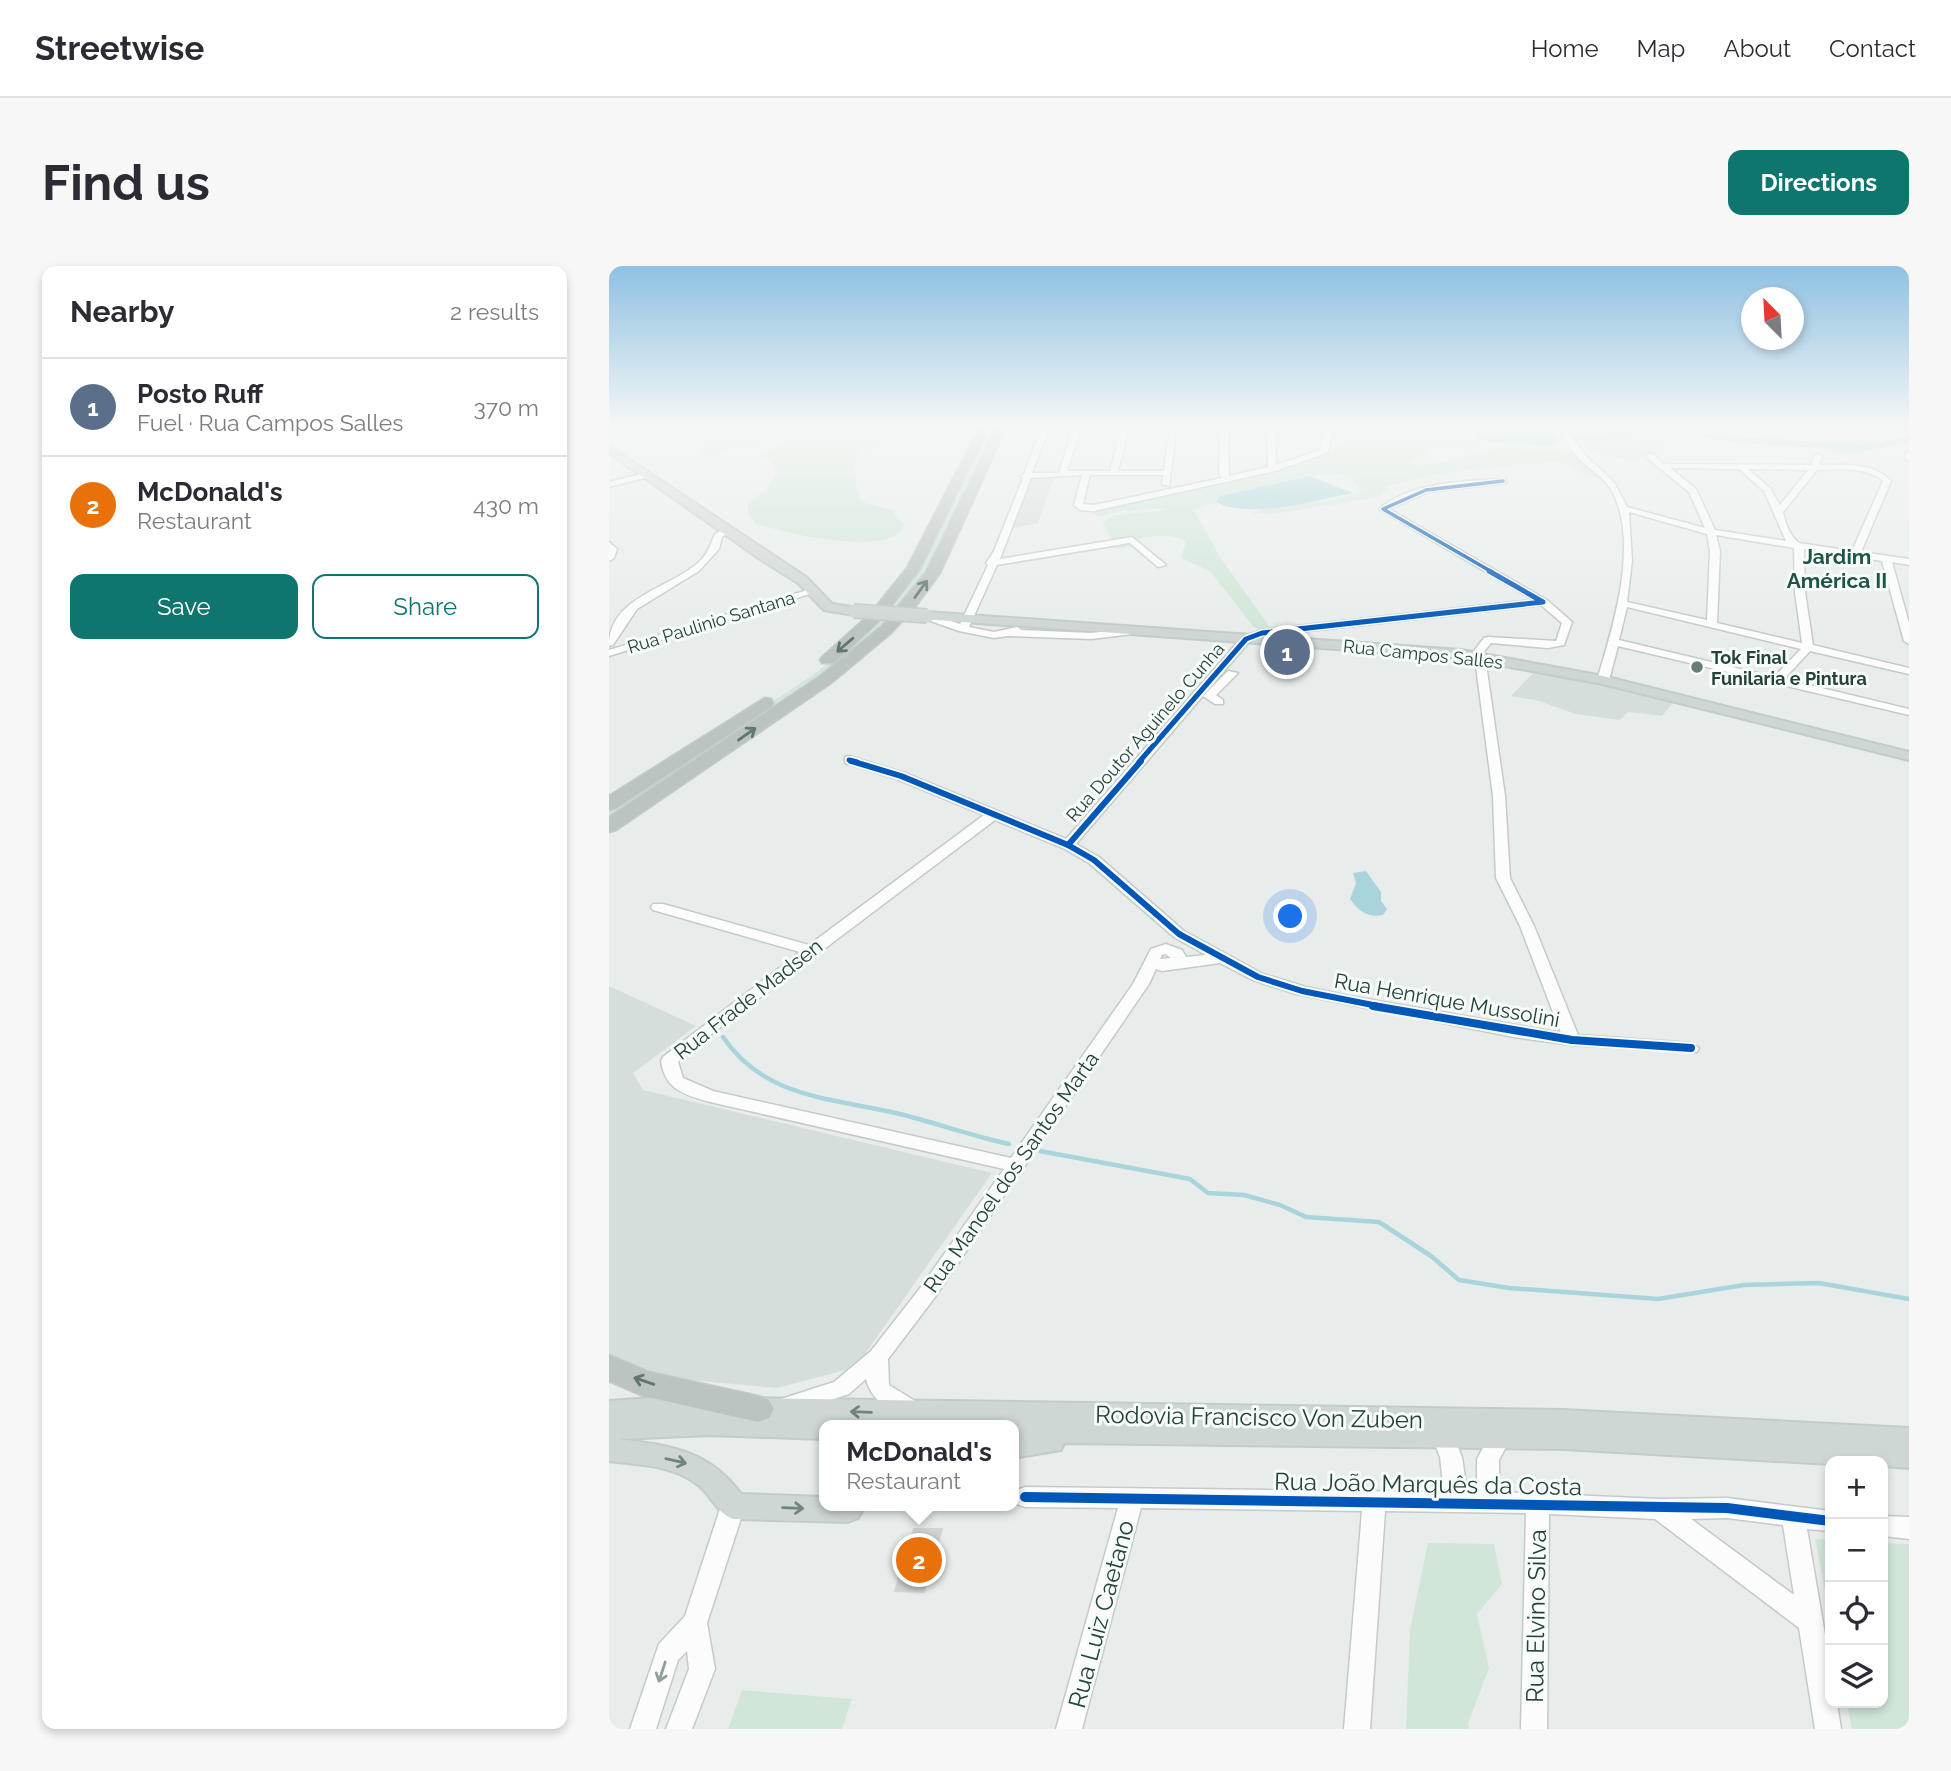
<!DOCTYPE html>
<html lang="en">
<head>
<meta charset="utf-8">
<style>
  :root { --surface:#fff; --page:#f7f7f7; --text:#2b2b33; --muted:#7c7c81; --line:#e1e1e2; --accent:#0f766e }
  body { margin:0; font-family:Raleway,sans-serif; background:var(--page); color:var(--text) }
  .controls { position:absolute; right:21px; bottom:21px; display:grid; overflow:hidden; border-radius:14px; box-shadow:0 4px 10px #0003 }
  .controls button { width:63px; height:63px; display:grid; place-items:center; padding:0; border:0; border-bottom:2px solid var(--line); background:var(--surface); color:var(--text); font:35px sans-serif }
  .compass { position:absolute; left:1132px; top:21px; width:63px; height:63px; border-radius:50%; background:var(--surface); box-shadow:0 4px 10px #0003; rotate:336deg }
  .you { position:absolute; left:682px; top:651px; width:24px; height:24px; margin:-18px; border:5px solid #fff; border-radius:50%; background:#1a73e8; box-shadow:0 0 0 10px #1a73e833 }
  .badge { display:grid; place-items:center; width:46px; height:46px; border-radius:50%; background:var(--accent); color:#fff; font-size:23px; font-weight:700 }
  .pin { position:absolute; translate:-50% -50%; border:4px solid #fff; box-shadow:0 2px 7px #0006 }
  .popup { position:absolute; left:210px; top:1154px; width:200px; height:91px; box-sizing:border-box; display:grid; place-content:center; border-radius:14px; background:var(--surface); filter:drop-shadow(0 2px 5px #0005); font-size:23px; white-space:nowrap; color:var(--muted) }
  .popup b { font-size:26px; color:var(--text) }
  .popup::after { content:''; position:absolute; left:50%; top:100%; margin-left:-14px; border:14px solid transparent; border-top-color:var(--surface) }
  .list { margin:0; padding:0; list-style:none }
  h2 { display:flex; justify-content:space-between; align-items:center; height:91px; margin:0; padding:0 28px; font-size:30px }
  h2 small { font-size:23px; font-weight:400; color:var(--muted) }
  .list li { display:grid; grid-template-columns:46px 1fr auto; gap:21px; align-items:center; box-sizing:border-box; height:98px; padding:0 28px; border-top:2px solid var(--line) }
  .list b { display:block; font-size:26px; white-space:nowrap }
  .list p { margin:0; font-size:23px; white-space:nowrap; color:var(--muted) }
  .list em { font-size:23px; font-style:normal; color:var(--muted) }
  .actions { display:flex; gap:14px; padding:21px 28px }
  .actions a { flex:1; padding:16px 0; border:2px solid var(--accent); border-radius:14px; text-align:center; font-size:24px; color:var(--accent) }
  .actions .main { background:var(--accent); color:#fff }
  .icon { flex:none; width:38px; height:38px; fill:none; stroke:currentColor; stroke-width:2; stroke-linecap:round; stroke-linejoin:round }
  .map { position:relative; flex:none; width:1300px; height:1463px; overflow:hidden; border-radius:14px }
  header { display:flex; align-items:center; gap:42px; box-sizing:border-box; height:98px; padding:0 35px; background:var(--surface); border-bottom:2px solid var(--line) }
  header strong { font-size:33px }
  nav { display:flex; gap:38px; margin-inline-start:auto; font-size:24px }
  .intro { display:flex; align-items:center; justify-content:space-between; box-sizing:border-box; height:168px; padding:0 42px }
  h1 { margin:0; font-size:49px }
  .button { padding:18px 32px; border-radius:14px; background:var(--accent); color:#fff; font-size:24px; font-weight:700 }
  main { display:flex; gap:42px; padding:0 42px }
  aside { flex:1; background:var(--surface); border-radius:14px; box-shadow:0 4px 10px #0003 }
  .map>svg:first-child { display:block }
  .built { fill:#d6dedb }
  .green { fill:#d1e6d8 }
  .water { fill:#a9d4db }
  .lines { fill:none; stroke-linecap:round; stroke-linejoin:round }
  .stream { stroke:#a9d4db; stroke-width:4.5 }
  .river { fill:#a9d4db; fill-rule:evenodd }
  .building { fill:#cfd4d2; stroke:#d1d6d4; stroke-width:2 }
  .minor-casing { stroke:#c5cac8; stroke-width:3 }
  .major-casing { stroke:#c3ccc9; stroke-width:4 }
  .highway-casing { stroke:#c3ccc9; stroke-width:3 }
  .minor { fill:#fcfcfc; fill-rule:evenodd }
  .major { fill:#cfd7d5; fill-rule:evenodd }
  .highway { fill:#bcc4c2; fill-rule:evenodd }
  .major-bridge-casing { stroke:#c3ccc9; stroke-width:16; stroke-linecap:butt }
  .major-bridge { stroke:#cfd7d5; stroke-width:13 }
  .cycleway-far4-casing { stroke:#f7fbf9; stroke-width:6 }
  .cycleway-far3-casing { stroke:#f7fbf9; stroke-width:8 }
  .cycleway-far2-casing { stroke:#f7fbf9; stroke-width:10 }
  .cycleway-far1-casing { stroke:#f7fbf9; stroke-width:12 }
  .cycleway-casing { stroke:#f7fbf9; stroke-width:15 }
  .cycleway-far4 { stroke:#0057b8; stroke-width:3.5 }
  .cycleway-far3 { stroke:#0057b8; stroke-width:5 }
  .cycleway-far2 { stroke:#0057b8; stroke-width:6 }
  .cycleway-far1 { stroke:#0057b8; stroke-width:8 }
  .cycleway { stroke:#0057b8; stroke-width:10 }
  .oneway { stroke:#617670 }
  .oneway2 { stroke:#718580 }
  .oneway3 { stroke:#909f9b }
  .poi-dot { fill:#697e78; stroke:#f7fbf9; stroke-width:2.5 }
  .labels { text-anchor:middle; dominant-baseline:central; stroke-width:6; stroke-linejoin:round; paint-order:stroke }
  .far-street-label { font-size:18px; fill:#24423a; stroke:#f7fbf9 }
  .far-poi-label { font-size:18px; font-weight:bold; fill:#24423a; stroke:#f7fbf9; text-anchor:start }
  .far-quarter-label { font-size:21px; font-weight:bold; fill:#1f5548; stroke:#f7fbf9 }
  .street-label { font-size:21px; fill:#24423a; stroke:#f7fbf9 }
  .near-street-label { font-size:24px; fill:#24423a; stroke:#f7fbf9 }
</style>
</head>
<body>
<header>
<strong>Streetwise</strong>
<nav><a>Home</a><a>Map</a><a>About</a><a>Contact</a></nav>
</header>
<div class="intro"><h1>Find us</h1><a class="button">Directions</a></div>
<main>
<aside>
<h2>Nearby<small>2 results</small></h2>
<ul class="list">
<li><span class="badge" style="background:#5c6f8a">1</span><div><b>Posto Ruff</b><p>Fuel · Rua Campos Salles</p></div><em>370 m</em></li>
<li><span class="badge" style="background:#e8710a">2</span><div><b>McDonald's</b><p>Restaurant</p></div><em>430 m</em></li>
</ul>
<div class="actions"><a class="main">Save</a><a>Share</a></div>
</aside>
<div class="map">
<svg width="1300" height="1463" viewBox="0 0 1300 1463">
  <rect width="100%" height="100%" fill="#e8edeb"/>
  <g class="built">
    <polygon points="420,211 445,211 429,257 399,263"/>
    <polygon points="924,407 997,419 1065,436 1053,450 1019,446 1011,454 967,448 930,435 902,430"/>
    <polygon points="0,720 87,760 24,807 34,824 383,907 247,1101 168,1122 48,1111 0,1091"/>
  </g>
  <g class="green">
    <path d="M105,158H210L221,163L271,158L280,171C262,195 242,171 247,214C248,223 248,228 253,236L281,243L295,258L294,262C276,291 173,267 146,257L139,246V238L160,220L166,209L163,196L149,189L176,176C167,174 162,179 154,180C136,184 124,179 107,189L106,193L96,191L91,186L90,177L106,164Z"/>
    <polygon points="381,158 390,158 318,306 266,370 234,396 0,555 0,543 204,409 221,396 288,331"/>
    <path d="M729,158H843L854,162L853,168L875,178C861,188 840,180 823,184L818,189L803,194L801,197L808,199L835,196L889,181L961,185L993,212C976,212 963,198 946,196L879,201L815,211L780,220L771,230L763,232L665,248H643C667,232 725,242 753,224L744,217L743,210L711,207L699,218L617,233L585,244L611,291L663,364H650L644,360L601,305L572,292L577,276C565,266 538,270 524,275V279C515,283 507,284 498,280L502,271L493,256L508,249L551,245L555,242L514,245L488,251L483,245C521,236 560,226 598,218C640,209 709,206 738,172L736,164Z"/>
    <path d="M1053,158H1204L1232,168L1251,171L1270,182C1250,186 1232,191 1212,184L1219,179L1205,168L1201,173C1180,174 1162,155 1141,161L1178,172L1174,174C1139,170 1099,158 1064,171C1057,174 1058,177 1054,182C1052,184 1027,194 1024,195L981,186L963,164L984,159Z"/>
    <polygon points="1206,1273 1221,1274 1221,1351"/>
    <polygon points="819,1277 885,1278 893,1318 868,1348 880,1402 859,1457 860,1463 797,1463 801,1364"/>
    <polygon points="1274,1277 1300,1278 1300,1463 1243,1463 1238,1437 1274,1437"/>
    <polygon points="133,1424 243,1433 233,1463 119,1463"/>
  </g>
  <g class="water">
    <polygon points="931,158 942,161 951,177 943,180 878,176 866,172 866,168 889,160"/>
    <path d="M701,210L744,227C706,234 643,254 607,236L611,230Z"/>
    <path d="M757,605L772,626V635L778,643L774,649C759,652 749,645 741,633L747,617L744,607Z"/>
  </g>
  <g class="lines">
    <g class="stream">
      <path d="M114,771C156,833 224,832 291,848C327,857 363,870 400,878"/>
      <polyline points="431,885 581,913 599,927 635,929 671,939 697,951 770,956 822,990 850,1014 900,1022 1049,1033 1135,1019 1210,1017 1300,1033"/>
    </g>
    <polygon class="river" points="1079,164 1131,171 1254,179 1300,171 1300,177 1254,185 1131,177 1079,170 967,174 962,171 967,168"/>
  </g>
  <polygon class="building" points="305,1263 333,1263 315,1326 286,1325"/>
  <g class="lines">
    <g class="minor-casing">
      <g id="minor">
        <path d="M434,158H442L423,207H450L465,158H473L458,205H501L513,158H521L509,205H555L561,158L711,160L724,167L718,187L666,205L485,245L471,244L465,239L473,209L422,212L391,293L523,271L557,299L549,301L521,277L388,299L360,361L385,366L408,361L413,364L482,367L528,362L533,365L532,367L482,373L399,370L385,372L350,365L316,353L315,351L320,348L351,358L379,299L377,297L385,285L414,212L412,210L415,208ZM568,160L611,161L610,208L613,212L485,239L474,238L481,209H554L553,218L560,220ZM619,162L658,163L659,201L620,210ZM666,163L709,164L716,168L711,184L667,199Z"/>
        <path d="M945,158H953L978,191L1005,216L1018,241L1096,262L1080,226L1038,192V188H1044L1055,198L1202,199L1205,190L1209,188L1213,190L1210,199C1235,199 1264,196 1282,215L1252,286L1300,293V299L1283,296L1300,357V378L1295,375L1273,295L1195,283L1196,326L1204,379L1300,402V408L1201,385L1175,413L1300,443V449L1009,380L1000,414L990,416L988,414C1004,361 1030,279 1004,227C997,212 981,204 970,193C961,182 953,170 945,158ZM1061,202L1130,203L1155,225L1177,275L1106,264L1087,223ZM1139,203L1199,204L1171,239L1161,222ZM1208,204C1229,204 1257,200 1274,215L1243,285L1190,277C1180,269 1177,259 1174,246ZM1020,246L1098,268L1101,285L1098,354L1018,336L1023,295ZM1107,269L1185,282L1186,326L1193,377L1108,357L1111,285ZM1018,341L1192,383L1165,411L1010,374Z"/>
        <polygon points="1297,186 1300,186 1300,195 1296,193"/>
        <polygon points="36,207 39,211 0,221 0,216"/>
        <path d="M894,213H897V217L819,226L780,243L938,334L963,356L955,379L939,382L882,377L873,388L876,391L896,530L901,612L925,660L969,769L1082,777L1090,782L1088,786L963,779L905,771L687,728L644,714L611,697L553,705L547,703L540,718L326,1031L279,1093L280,1119L311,1138L314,1144L311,1150C289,1158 261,1133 257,1113L240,1128L180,1148L172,1145L169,1139L172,1133L225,1116L262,1085L312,1021L395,903L101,836C76,829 56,824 52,795L54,791L191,686L44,644L42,641L44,638H54L200,679L375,549L288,513L236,497V491L240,490L296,507L457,573L633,371L653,364L924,334L770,243C802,216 853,215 894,213ZM932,339L953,357L947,375L879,371L875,372L861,390L866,393L884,530L887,612L911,660L952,767L740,730L697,721L654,708L575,665L490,591L467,578L641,375L655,370ZM386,554L454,582L480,597L565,671L597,689L577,691L573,684L557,678L542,683L524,718L402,892L104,825L74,812L69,796L88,779ZM556,688L562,692L551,693L553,689Z"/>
        <path d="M115,263L122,265L113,271L110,283L90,305L28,343L4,379L0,380C0,329 64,323 93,293C100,285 102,277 106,268Z"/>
        <polygon points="0,276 8,283 5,292 0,295"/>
        <polygon points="202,323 210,325 0,390 0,384"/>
        <polygon points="619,405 629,407 607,429 614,434 614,438 606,438 594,430"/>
        <path d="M834,1161L842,1163L853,1191L858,1226H868V1193L883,1165L891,1163L899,1165L902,1172L890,1194V1226L1051,1233L1118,1232L1221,1245V1265L1198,1263L1221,1398V1437H1228L1232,1463H1206L1190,1362L1046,1253L940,1248L938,1463H912L917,1247L776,1245L761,1463H735L753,1245L532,1242L473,1463H447L509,1242L416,1241L408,1238L404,1231L408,1224L416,1221L835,1226L831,1191L823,1170L826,1163ZM1118,1252L1174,1259L1185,1329L1082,1253Z"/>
        <polygon points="124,1230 132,1233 136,1240 98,1357 106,1403 83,1463 57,1463 80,1403 78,1385 69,1394 47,1463 21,1463 50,1378 76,1350 112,1240 116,1233"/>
        <polygon points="1274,1250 1300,1251 1300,1273 1274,1270"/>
      </g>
    </g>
    <g class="major-casing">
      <g id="major">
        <polygon points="0,180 197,311 223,338 249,342 251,345 245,349 215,344 189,317 151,293 0,187"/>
        <polygon points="318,346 852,384 994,410 1300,486 1300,494 994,418 852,392 314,353 314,347"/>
        <path d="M69,1130L110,1131L119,1134L123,1142L121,1147L129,1148L127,1143L131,1135L140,1132L954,1144L1300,1162V1202L1274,1200V1195H1221V1198L955,1183L455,1177L452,1184L404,1192V1159L394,1158L226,1155L228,1159H216V1173L101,1169L10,1173C61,1180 100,1184 132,1228L216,1231V1240H256L249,1252L239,1256L124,1253C108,1247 103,1230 89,1219C65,1199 30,1199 0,1195V1135Z"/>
      </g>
    </g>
    <g class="highway-casing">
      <g id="highway">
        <polygon points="372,158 382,158 311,303 271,354 225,397 213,397 211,394 213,391 261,348 298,302"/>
        <polygon points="389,158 399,158 331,307 306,341 282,367 222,417 7,564 0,566 0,551 210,411 272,361 317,306"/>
        <polygon points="156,432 162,433 164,437 162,441 7,542 0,544 0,530"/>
        <polygon points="0,1089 40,1106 149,1130 160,1134 165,1143 160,1152 149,1156 34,1130 0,1115"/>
      </g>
    </g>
    <use href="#minor" class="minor"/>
    <use href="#major" class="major"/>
    <use href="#highway" class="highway"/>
    <g class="major-bridge-casing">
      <polyline id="major-bridge" points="245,345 318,350"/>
    </g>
    <use href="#major-bridge" class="major-bridge"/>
    <g class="cycleway-far4-casing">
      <polyline id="cycleway-far4" points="883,306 774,243 817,224 894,215"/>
    </g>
    <g class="cycleway-far3-casing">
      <g id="cycleway-far3">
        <polyline points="240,494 248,496"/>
        <polyline points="530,496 637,373 653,367 934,336 880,305"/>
      </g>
    </g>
    <g class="cycleway-far2-casing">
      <g id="cycleway-far2">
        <polyline points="242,495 292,510 459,579 485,594 570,668 649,711 693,725 774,741"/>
        <polyline points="459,579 532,495"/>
      </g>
    </g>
    <g class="cycleway-far1-casing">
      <polyline id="cycleway-far1" points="764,740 963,774 1082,782"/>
    </g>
    <g class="cycleway-casing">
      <polyline id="cycleway" points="416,1231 1118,1242 1221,1255"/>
    </g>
    <use href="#cycleway-far4" class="cycleway-far4"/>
    <use href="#cycleway-far3" class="cycleway-far3"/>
    <use href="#cycleway-far2" class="cycleway-far2"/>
    <use href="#cycleway-far1" class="cycleway-far1"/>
    <use href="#cycleway" class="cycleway"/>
  </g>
  <defs><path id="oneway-shaft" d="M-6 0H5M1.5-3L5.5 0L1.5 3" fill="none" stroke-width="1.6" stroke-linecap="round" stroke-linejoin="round" transform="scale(1.75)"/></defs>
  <g class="oneway">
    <use href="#oneway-shaft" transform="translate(312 323) rotate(-54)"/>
    <use href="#oneway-shaft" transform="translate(236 379) rotate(139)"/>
    <use href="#oneway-shaft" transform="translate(138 468) rotate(-35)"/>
    <use href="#oneway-shaft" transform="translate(35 1115) rotate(-161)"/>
  </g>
  <g class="oneway2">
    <use href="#oneway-shaft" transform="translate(252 1146) rotate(-178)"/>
    <use href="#oneway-shaft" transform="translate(67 1195) rotate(13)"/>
    <use href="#oneway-shaft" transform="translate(184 1242) rotate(2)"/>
  </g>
  <use class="oneway3" href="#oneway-shaft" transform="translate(53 1406) rotate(108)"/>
  <linearGradient id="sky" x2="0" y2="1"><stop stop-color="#8fc1e3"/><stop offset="0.44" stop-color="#f5f7f6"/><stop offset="1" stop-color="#f5f7f6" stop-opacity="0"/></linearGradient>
  <rect width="1300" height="363" fill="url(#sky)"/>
  <circle class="poi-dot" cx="1088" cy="401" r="7"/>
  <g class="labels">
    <g class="far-street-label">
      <text transform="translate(102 356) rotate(-17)">Rua Paulinio Santana</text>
      <text transform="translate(814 388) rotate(6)">Rua Campos Salles</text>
      <text transform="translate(536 466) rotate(-49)">Rua Doutor Aguinelo Cunha</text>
    </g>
    <g class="far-poi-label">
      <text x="1102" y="391">Tok Final<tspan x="1102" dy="21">Funilaria e Pintura</tspan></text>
    </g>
    <g class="far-quarter-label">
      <text x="1228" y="290">Jardim<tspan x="1228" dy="24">América II</tspan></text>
    </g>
    <g class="street-label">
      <text transform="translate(139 733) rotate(-38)">Rua Frade Madsen</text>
      <text transform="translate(838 734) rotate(10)">Rua Henrique Mussolini</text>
      <text transform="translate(402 906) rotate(-55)">Rua Manoel dos Santos Marta</text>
    </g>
    <g class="near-street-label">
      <text transform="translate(650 1151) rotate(1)">Rodovia Francisco Von Zuben</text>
      <text transform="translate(819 1218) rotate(1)">Rua João Marquês da Costa</text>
      <text transform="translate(492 1348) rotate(-75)">Rua Luiz Caetano</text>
      <text transform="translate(927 1350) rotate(-89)">Rua Elvino Silva</text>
    </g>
  </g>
</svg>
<div class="controls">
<button>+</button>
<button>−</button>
<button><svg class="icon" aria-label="locate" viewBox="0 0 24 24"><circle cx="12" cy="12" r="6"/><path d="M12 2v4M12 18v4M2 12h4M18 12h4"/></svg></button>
<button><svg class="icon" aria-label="layers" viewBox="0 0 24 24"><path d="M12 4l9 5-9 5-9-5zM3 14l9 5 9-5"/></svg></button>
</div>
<svg class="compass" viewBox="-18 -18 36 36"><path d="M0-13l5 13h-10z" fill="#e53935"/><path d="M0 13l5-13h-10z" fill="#7c7c81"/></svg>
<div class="you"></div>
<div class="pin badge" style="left:678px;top:386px;background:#5c6f8a">1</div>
<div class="pin badge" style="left:310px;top:1294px;background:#e8710a">2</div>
<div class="popup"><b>McDonald's</b>Restaurant</div>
</div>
</main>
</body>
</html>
